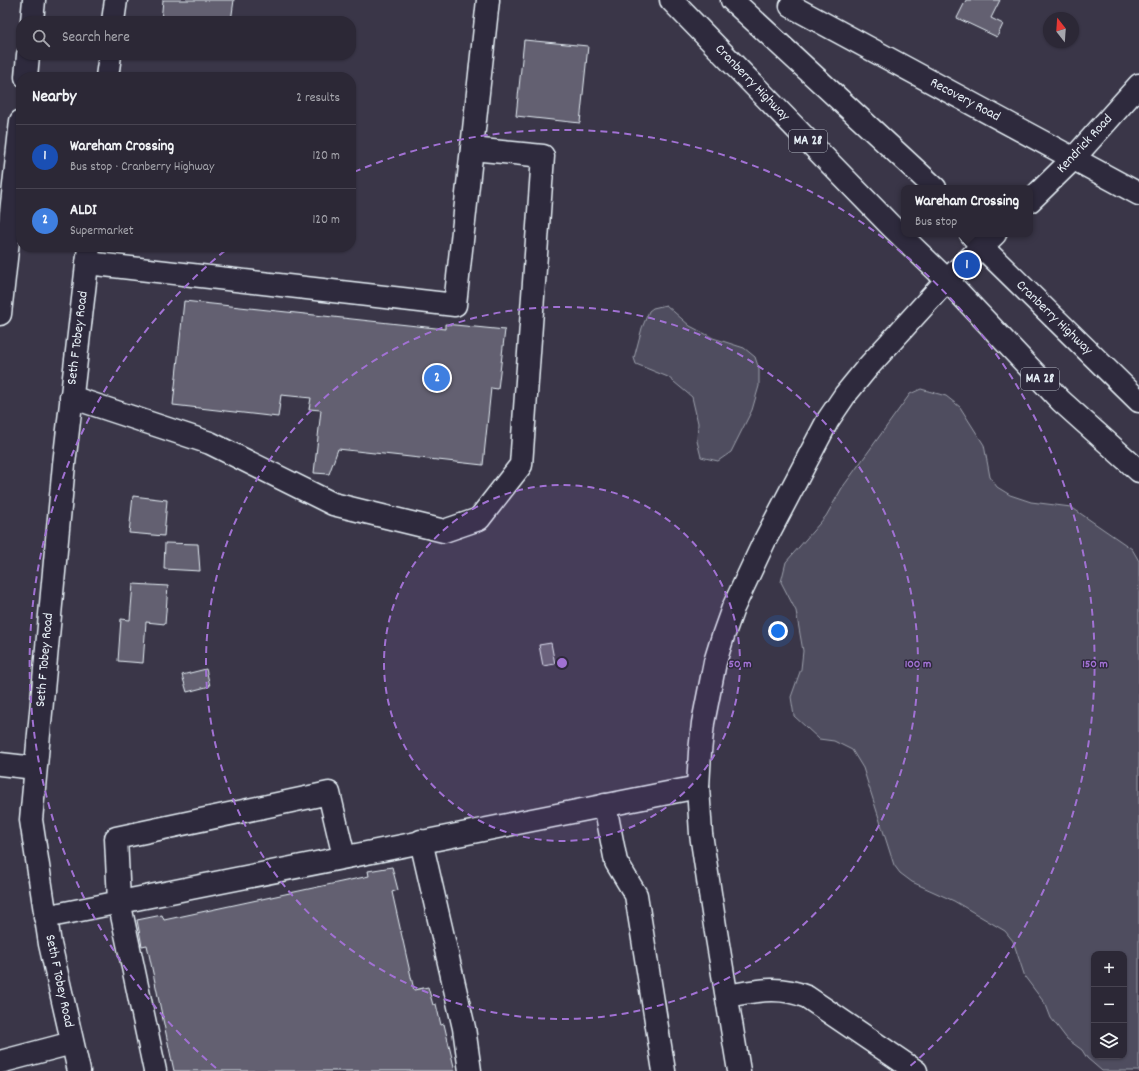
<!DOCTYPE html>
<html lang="en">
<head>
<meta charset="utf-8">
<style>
  :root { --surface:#2c2836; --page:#34303e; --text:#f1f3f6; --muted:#a6a6ad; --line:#484451; --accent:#1a73e8 }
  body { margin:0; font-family:Dekko,sans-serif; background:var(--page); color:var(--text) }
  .controls { position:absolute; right:12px; bottom:12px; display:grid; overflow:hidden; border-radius:8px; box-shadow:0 1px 3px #0004 }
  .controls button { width:36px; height:36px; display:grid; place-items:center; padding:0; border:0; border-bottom:1px solid var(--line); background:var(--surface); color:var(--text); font:20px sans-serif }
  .compass { position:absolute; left:1043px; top:12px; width:36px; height:36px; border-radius:50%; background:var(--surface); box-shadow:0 1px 3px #0004; rotate:343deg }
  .you { position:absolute; left:778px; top:631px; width:14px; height:14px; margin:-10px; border:3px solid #fff; border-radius:50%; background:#1a73e8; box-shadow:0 0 0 6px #1a73e833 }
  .badge { display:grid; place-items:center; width:26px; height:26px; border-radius:50%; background:var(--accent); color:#fff; font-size:13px; font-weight:700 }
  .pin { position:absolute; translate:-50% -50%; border:2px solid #fff; box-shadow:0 1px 4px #0006 }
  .popup { position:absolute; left:901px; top:185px; width:132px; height:52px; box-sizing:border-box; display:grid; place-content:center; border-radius:8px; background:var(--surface); filter:drop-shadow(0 1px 3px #0005); font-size:13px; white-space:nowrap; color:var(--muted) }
  .popup b { font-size:15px; color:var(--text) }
  .popup::after { content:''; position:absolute; left:50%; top:100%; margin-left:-8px; border:8px solid transparent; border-top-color:var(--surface) }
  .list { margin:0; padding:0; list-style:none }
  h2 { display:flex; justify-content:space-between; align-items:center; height:52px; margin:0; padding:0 16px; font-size:17px }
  h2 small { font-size:13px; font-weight:400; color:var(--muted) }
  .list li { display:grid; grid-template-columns:26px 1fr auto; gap:12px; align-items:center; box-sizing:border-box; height:64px; padding:0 16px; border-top:1px solid var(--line) }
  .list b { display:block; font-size:15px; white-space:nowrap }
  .list p { margin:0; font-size:13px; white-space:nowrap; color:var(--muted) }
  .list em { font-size:13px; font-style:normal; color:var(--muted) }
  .icon { flex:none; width:22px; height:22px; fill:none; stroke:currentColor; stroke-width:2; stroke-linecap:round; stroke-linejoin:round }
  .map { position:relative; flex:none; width:1139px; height:1071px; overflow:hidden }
  .search { position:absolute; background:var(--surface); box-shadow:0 1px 3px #0004; left:16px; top:16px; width:340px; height:44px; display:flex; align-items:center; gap:10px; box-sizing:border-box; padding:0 14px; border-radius:16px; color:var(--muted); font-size:15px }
  .panel { position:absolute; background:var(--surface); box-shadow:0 1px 3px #0004; left:16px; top:72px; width:340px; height:180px; border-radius:16px }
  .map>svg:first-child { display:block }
  .green { fill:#504e5f; stroke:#9ca0ac; fill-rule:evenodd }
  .building { fill:#636171; stroke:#e8f1f8 }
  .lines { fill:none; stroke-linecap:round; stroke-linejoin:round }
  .minor-casing { stroke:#e8f1f8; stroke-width:25 }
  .major-casing { stroke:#e8f1f8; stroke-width:25 }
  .minor { stroke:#2f2a3d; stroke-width:22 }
  .major { stroke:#2f2a3d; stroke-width:22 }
  .ring { fill:none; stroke:#a171d3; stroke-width:2; stroke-dasharray:7 5 }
  .labels { text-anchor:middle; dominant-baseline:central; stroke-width:3; stroke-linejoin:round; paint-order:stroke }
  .shield { fill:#2f2a3d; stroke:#b0b5c0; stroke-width:1 }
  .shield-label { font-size:13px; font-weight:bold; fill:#e8f1f8 }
  .street-label { font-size:14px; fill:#e8f1f8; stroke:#2f2a3d }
  .centre { fill:#a171d3; stroke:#2f2a3d; stroke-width:2 }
  .ring-label { font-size:12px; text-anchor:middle; font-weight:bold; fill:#a171d3; stroke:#2f2a3d; stroke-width:3; stroke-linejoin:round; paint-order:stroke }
</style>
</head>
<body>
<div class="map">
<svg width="1139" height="1071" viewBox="0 0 1139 1071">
  <rect width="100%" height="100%" fill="#3a3648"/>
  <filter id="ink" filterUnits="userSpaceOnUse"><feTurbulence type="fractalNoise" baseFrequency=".025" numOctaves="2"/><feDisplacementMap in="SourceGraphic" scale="8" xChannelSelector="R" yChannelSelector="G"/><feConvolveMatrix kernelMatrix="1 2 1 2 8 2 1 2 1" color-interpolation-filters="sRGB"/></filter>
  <g filter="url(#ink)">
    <g class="green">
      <polygon points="666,305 690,326 713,338 744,348 755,357 759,369 759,386 752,410 731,452 718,461 701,457 697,441 698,423 692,397 668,377 636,364 634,358 642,328 649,311 653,308"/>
      <path d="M921,389L946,396L960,407L984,445L990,477L997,487L1010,495L1031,502L1071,507L1132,549L1139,561V1071H1102L1087,1058L1082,1050L1067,1039L1051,1018L1046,1005L1025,977L1013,941L1005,931L954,901L912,882L900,873L894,865L863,768L852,750L834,741L819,739L794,716L791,697L801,669L803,651L796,611L781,582L786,562L826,516L842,488L910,394ZM1094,954H1124V1056H1094Z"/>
    </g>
    <g class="building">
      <polygon points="163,0 234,0 231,21 161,21"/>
      <polygon points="966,0 1000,0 991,18 1003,24 997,37 957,18"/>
      <polygon points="524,40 588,46 580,123 516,116"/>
      <polygon points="184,301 445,329 445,324 505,330 498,389 491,388 483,465 338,449 329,474 314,473 321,410 309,409 311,398 281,395 278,417 173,405"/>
      <polygon points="133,496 167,500 164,536 129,533"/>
      <polygon points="165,543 198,544 200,571 164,569"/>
      <polygon points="133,584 168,586 165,624 146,622 143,663 118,661 121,619 130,620"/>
      <polygon points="551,643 555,664 543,666 539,645"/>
      <polygon points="206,669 210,686 187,692 182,675"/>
      <polygon points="392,867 398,890 392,892 414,990 428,987 433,1005 436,1004 441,1025 444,1024 455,1071 174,1071 147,945 142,946 137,920 162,915 164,920 369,876 368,871"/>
    </g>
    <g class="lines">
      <g class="minor-casing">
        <g id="minor">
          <polyline points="791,6 1139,194"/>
          <polyline points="32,21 34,0"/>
          <polyline points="113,21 116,0"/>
          <polyline points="26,77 28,55"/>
          <polyline points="107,77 110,55"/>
          <polyline points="1030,201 1073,159 1139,85"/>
          <polyline points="87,263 455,305 488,0"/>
          <polyline points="0,314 21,121"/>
          <polyline points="71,397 210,443 333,504 444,531 479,519 521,465 543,156 472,149"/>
          <polyline points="0,764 35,768"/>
          <polyline points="605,805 616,862 636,895 664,1071"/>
          <polyline points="421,841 464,1028 470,1071"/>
          <polyline points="45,917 698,787"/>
          <path d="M727,996C756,991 779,985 807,997L916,1071"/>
          <polyline points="0,1062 72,1043"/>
          <polyline points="79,1071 50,944 31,820 64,464 89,247"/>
          <polyline points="155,1071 119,901 116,838 329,793 344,857"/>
          <polyline points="739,1071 715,926 701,834 698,787 700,752 703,723 715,662 723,636 733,608 764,542 828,420 845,395 867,368 947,280 995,234"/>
        </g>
      </g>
      <g class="major-casing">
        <g id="major">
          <polyline points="671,0 892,227 947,280 1061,401 1139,471"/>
          <polyline points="732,0 935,188"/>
          <polyline points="971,234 982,247 1139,401"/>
        </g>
      </g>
      <use href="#minor" class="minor"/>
      <use href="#major" class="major"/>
    </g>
  </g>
  <circle cx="562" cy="663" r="178" fill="#a171d3" fill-opacity=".12"/>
  <g class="ring">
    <circle cx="562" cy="663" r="178"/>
    <circle cx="562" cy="663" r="356"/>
    <path d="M216 1068A533 533 0 0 1 227 249M354 172A533 533 0 0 1 908 1068"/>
  </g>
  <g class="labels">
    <g class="shield">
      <rect x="789" y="130" width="38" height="22" rx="3"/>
      <rect x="1021" y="368" width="38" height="22" rx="3"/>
    </g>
    <g class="shield-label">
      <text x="808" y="141">MA 28</text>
      <text x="1040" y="379">MA 28</text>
    </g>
    <g class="street-label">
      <text transform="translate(752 83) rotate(46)">Cranberry Highway</text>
      <text transform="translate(965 100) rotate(28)">Recovery Road</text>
      <text transform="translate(1085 144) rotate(-47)">Kendrick Road</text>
      <text transform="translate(1054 318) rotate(44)">Cranberry Highway</text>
      <text transform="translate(78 338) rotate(-83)">Seth F Tobey Road</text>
      <text transform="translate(45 660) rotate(-85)">Seth F Tobey Road</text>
      <text transform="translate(59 981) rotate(78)">Seth F Tobey Road</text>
    </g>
  </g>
  <circle cx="562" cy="663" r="6" class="centre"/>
  <g class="ring-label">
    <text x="740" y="667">50 m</text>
    <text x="918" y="667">100 m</text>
    <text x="1095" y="667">150 m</text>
  </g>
</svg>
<div class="controls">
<button>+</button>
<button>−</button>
<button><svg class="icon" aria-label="layers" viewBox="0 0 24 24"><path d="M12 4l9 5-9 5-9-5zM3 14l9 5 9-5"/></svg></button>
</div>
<svg class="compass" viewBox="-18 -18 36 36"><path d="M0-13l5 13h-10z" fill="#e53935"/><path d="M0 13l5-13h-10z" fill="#a6a6ad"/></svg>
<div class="you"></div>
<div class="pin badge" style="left:967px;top:265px;background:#1a4fb4">1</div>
<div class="popup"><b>Wareham Crossing</b>Bus stop</div>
<div class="pin badge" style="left:437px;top:378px;background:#3f7fe0">2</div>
<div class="search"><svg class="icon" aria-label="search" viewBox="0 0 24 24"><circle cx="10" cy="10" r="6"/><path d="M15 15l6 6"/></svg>Search here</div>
<section class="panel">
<h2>Nearby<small>2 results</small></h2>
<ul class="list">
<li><span class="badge" style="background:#1a4fb4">1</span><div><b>Wareham Crossing</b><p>Bus stop · Cranberry Highway</p></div><em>120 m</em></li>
<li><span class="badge" style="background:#3f7fe0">2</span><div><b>ALDI</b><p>Supermarket</p></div><em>120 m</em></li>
</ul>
</section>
</div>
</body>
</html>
